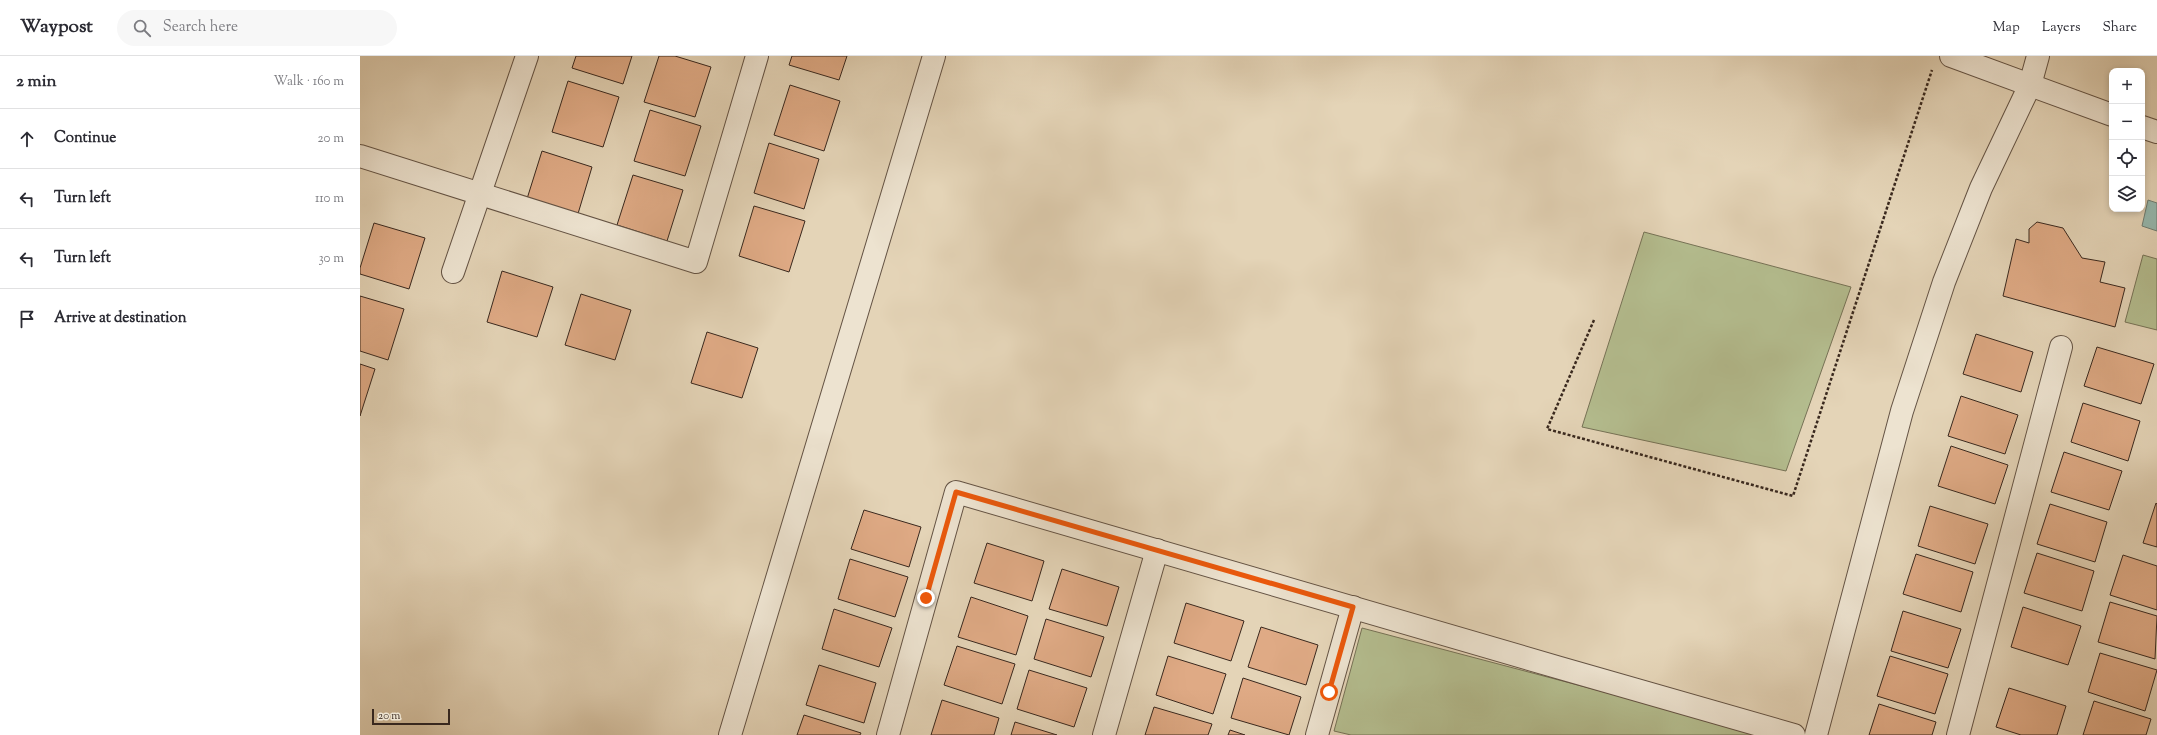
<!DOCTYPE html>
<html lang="en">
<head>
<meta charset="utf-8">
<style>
  :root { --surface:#fff; --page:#f7f7f7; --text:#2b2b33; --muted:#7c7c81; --line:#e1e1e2 }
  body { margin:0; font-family:"Sorts Mill Goudy",serif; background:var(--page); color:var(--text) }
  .controls { position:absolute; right:12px; top:12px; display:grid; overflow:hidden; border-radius:8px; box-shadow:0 2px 6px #0003 }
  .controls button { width:36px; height:36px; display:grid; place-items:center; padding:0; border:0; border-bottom:1px solid var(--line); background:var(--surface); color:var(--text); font:20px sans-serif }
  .scale { position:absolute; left:12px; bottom:10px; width:78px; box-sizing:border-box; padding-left:4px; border:2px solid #39281e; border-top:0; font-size:11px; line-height:14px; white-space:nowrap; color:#39281e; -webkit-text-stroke:3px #ede3d0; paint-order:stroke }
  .stop { position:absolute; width:12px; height:12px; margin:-9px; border:3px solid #ea580c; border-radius:50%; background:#fff }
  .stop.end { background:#ea580c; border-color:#fff; box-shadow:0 1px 4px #0008 }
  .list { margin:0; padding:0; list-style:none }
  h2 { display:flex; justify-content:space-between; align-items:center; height:52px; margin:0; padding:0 16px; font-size:17px }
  h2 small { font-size:13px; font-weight:400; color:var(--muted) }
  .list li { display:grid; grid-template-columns:26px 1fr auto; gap:12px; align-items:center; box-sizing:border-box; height:60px; padding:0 16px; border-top:1px solid var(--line) }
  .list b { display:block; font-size:15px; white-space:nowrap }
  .list em { font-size:13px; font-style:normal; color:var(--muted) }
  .icon { flex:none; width:22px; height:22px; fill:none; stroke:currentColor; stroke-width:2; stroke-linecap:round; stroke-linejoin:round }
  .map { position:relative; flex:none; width:1797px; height:679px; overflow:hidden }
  header { display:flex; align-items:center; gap:24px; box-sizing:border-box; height:56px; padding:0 20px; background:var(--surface); border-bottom:1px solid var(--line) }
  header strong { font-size:19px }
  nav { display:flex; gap:22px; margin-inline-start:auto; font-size:14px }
  .search { width:280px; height:36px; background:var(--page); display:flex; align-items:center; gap:10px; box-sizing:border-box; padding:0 14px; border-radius:22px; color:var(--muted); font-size:15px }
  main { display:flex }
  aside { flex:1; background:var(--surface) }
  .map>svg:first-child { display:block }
  .green { fill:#b4bd8f; stroke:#767256 }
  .water { fill:#95b8ae; stroke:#707e74 }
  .building { fill:#dfaa85; stroke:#39281e }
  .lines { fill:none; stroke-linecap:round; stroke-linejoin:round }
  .minor-casing { stroke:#645344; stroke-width:24 }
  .path { stroke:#39281e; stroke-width:2.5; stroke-dasharray:3 2; stroke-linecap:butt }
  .minor { stroke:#ede3d0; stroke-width:22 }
  .route { stroke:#ea580c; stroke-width:5 }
</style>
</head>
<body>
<header>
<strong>Waypost</strong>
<div class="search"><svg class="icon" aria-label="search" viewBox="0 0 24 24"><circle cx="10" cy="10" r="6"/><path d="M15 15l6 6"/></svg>Search here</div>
<nav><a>Map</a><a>Layers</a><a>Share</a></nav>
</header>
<main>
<aside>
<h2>2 min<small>Walk · 160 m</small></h2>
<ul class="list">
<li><svg class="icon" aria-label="ahead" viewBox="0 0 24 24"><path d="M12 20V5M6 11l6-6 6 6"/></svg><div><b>Continue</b></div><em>20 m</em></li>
<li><svg class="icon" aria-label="left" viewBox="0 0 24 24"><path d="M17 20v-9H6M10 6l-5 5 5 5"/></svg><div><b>Turn left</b></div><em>110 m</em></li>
<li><svg class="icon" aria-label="left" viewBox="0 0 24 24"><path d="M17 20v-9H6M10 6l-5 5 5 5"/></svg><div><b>Turn left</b></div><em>30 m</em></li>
<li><svg class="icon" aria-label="arrive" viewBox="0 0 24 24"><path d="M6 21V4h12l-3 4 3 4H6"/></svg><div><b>Arrive at destination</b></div></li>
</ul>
</aside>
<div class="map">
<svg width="1797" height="679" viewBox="0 0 1797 679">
  <rect width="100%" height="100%" fill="#e4d4b7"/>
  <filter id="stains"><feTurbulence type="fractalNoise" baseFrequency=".005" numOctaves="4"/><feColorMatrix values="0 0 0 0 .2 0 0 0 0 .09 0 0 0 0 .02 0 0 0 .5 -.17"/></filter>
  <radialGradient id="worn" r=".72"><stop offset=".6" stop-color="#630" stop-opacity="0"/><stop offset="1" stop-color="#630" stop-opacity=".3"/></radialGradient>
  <g class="green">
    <polygon points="1284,176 1491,231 1426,415 1222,371"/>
    <polygon points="1783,199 1797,203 1797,274 1765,266"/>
    <polygon points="1002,572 1407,679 991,679 974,675"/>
  </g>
  <polygon class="water" points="1788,144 1797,147 1797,175 1782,170"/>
  <g class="building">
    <polygon points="216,0 272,0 263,28 212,12"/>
    <polygon points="299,0 315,0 351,11 335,61 284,46"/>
    <polygon points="432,0 487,0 479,24 429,9"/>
    <polygon points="208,25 259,41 243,91 192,76"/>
    <polygon points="430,29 480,45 464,95 414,79"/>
    <polygon points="290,54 341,70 325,120 274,105"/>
    <polygon points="409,87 459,103 444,153 394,137"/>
    <polygon points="182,95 232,111 217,161 166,146"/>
    <polygon points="273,119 323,134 307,185 257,169"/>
    <polygon points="394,150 445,165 429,216 379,200"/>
    <polygon points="1677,166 1703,172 1722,202 1745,206 1740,226 1765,232 1755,271 1643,240 1656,183 1669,187 1669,173"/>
    <polygon points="14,167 65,182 49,233 0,218 0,212"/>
    <polygon points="142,215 193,231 177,281 127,266"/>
    <polygon points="221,238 271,254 255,304 205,289"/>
    <polygon points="0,240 44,253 28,304 0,295"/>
    <polygon points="347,276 398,292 382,342 331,327"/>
    <polygon points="1616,278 1673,296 1661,336 1603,318"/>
    <polygon points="1737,291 1794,308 1781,348 1724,330"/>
    <polygon points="0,308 15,313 0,360"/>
    <polygon points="1601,340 1658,359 1645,398 1588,380"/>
    <polygon points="1723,347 1780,365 1768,405 1711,386"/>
    <polygon points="1591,390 1648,409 1635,448 1578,430"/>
    <polygon points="1704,396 1762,415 1749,454 1691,436"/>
    <polygon points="1796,447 1797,448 1797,491 1783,487"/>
    <polygon points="1690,448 1747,466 1735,506 1677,488"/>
    <polygon points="1570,450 1628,468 1615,508 1558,490"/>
    <polygon points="504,454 561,471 549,511 491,493"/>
    <polygon points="627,487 684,505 672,545 614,527"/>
    <polygon points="1677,497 1734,515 1722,555 1664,537"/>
    <polygon points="1556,498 1613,516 1601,556 1543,538"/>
    <polygon points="1763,499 1797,510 1797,554 1750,539"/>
    <polygon points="490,503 548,521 535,561 478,543"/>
    <polygon points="702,513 759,531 747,570 689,553"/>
    <polygon points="611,541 668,560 656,599 598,581"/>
    <polygon points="1750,546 1797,560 1795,603 1738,586"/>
    <polygon points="826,547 884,565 871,605 814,587"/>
    <polygon points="1663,551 1721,570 1708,609 1651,591"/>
    <polygon points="474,553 532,572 519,611 462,593"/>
    <polygon points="1543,555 1601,573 1588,612 1531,595"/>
    <polygon points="686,563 744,581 731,621 674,603"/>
    <polygon points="901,571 958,589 946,629 888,611"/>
    <polygon points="597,590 655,608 642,648 584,629"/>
    <polygon points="1740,597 1797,614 1785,655 1728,636"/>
    <polygon points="808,600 866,618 853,658 796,639"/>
    <polygon points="1530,600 1588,618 1575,658 1517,640"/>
    <polygon points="459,609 516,627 504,667 446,649"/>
    <polygon points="669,614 727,632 714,671 657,653"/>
    <polygon points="883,622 941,641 929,679 871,662"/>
    <polygon points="1649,632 1706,650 1697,679 1661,679 1636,671"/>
    <polygon points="582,644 639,662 634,679 571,679"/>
    <polygon points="1734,645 1791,663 1786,679 1723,679"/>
    <polygon points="1519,648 1576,666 1572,679 1509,679"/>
    <polygon points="794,651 852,668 848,679 785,679"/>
    <polygon points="444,659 501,677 500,679 437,679"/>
    <polygon points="655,666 697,679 651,679"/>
    <polygon points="870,674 885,679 868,679"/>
  </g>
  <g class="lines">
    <g class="minor-casing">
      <g id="minor">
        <polyline points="1591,0 1752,59"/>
        <polyline points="1782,71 1797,76"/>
        <polyline points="0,100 336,206 397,0"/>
        <polyline points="93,216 167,0"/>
        <polyline points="370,679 574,0"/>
        <path d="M528,679L596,436C875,516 1154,600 1434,679"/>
        <polyline points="744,679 797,494"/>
        <polyline points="957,679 993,551"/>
        <polyline points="1456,679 1542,355 1584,226 1621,132 1670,29 1678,0"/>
        <polyline points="1598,679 1701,291"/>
      </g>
    </g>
    <polyline class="path" points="1234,264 1187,373 1433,440 1572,14"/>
    <use href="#minor" class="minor"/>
  </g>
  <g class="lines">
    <polyline class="route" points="566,542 596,436 993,551 969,636"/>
  </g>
  <rect width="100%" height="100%" filter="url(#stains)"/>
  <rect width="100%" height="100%" fill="url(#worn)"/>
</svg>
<div class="controls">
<button>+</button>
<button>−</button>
<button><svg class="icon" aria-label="locate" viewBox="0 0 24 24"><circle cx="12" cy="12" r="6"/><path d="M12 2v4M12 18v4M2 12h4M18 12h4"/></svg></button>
<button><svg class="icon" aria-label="layers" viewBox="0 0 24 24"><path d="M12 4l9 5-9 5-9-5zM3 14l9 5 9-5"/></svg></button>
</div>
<div class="scale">20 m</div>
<div class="stop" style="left:969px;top:636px"></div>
<div class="stop end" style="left:566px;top:542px"></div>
</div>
</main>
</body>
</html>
